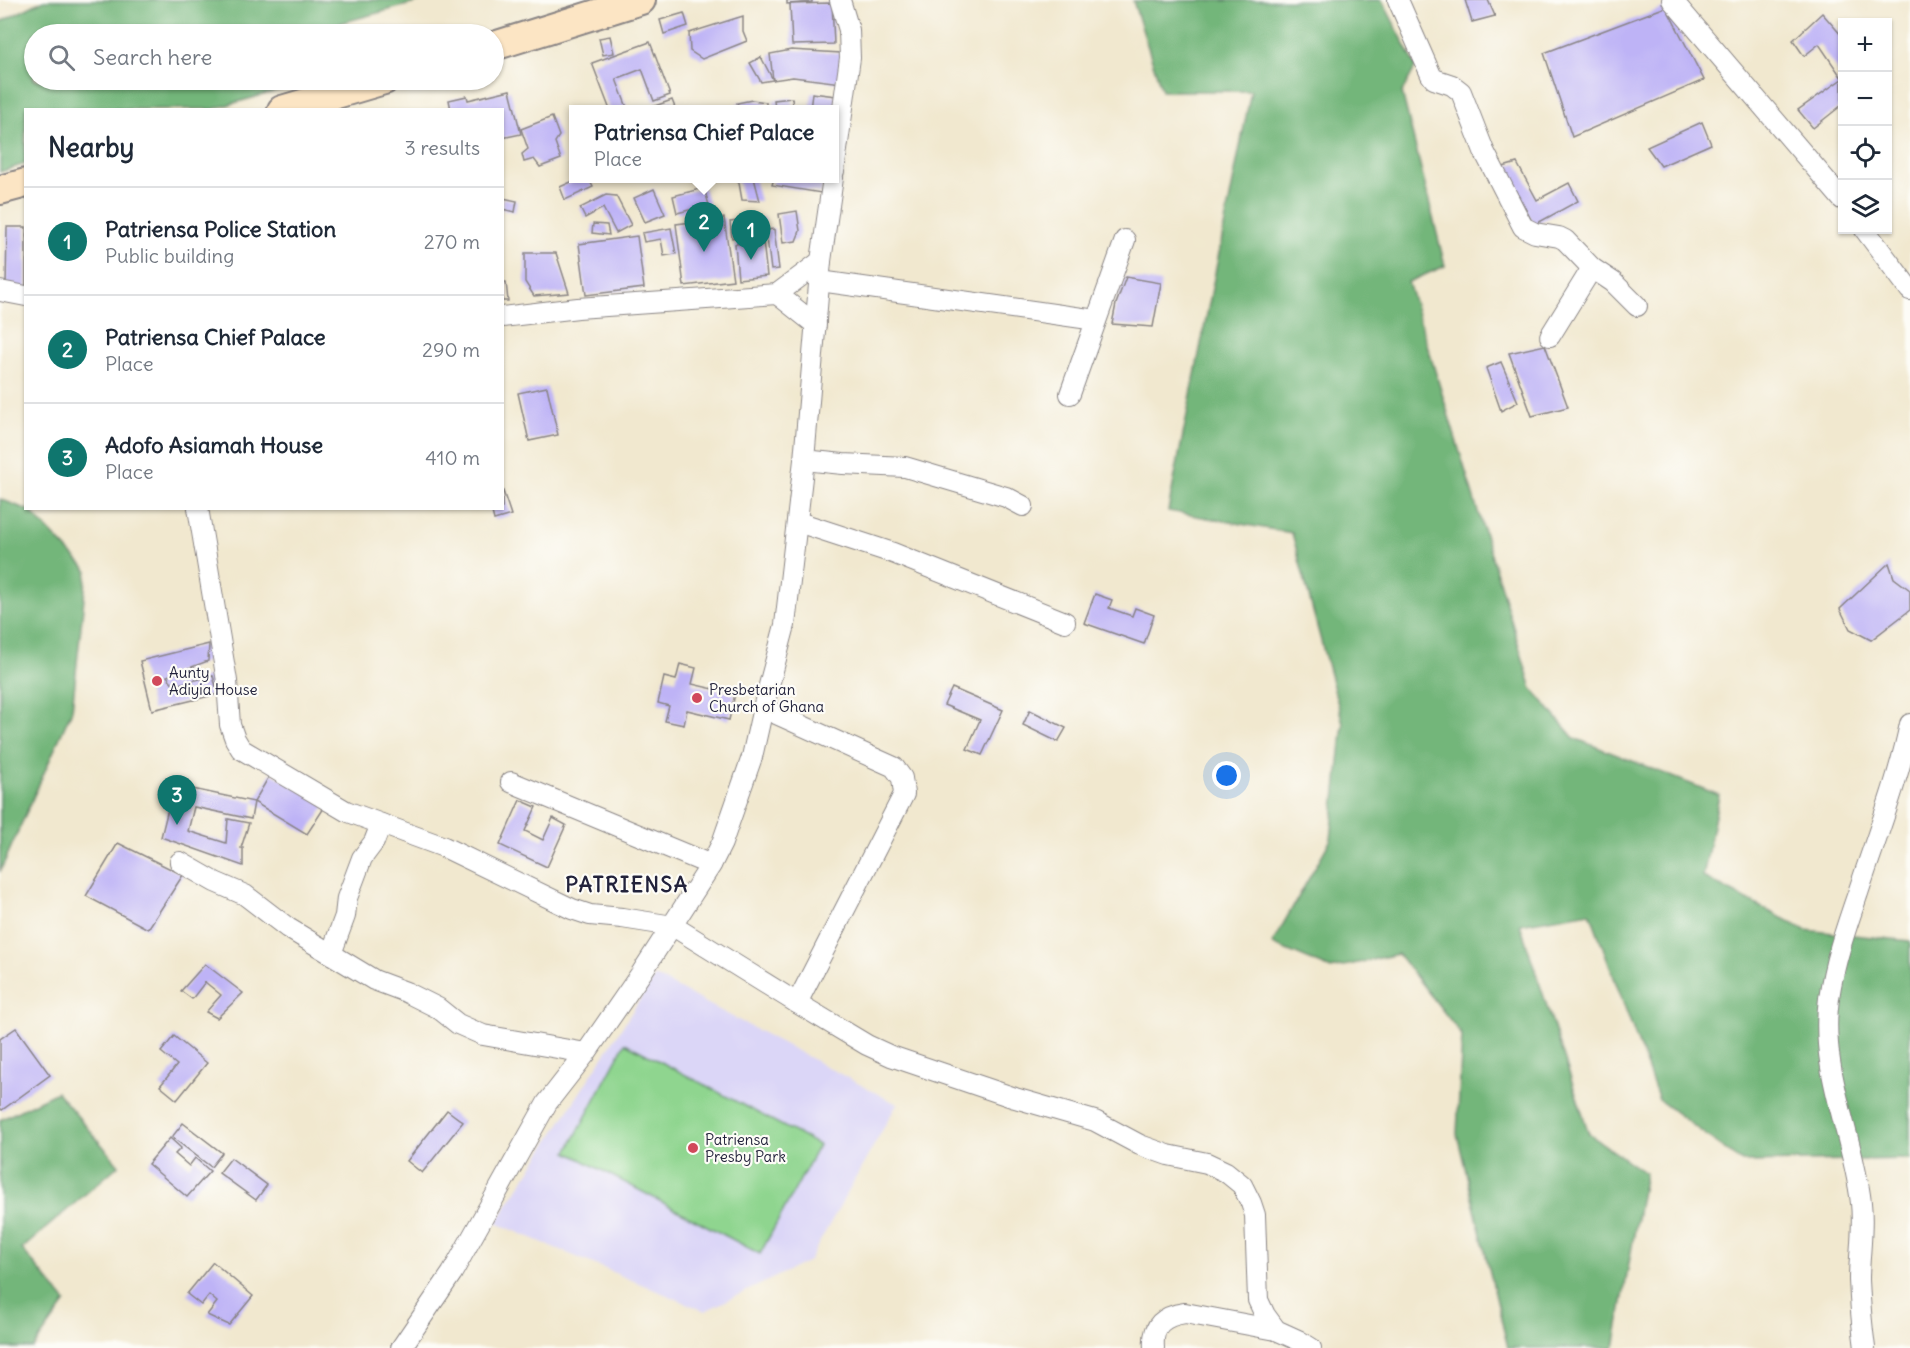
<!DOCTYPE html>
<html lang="en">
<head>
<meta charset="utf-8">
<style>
  :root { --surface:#fff; --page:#f6f6f7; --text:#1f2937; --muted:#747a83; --line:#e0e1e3; --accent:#0f766e }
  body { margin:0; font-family:Delius,sans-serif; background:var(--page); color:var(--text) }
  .controls { position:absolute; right:18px; top:18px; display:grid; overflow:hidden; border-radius:0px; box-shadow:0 2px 4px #0004 }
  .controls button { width:54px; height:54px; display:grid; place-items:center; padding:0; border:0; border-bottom:2px solid var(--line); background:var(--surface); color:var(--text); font:30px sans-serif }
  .you { position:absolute; left:1227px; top:776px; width:21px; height:21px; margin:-15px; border:4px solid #fff; border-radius:50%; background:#1a73e8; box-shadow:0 0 0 9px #1a73e833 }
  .badge { display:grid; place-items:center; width:39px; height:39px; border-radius:50%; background:var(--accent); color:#fff; font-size:20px; font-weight:700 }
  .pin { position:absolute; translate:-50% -50px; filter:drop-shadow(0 2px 3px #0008) }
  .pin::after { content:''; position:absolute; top:32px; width:21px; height:18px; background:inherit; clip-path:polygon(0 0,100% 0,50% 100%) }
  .popup { position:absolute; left:569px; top:105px; width:270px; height:78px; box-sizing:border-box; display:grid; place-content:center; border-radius:0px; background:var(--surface); filter:drop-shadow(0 2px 4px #0005); font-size:20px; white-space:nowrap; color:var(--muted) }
  .popup b { font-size:22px; color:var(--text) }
  .popup::after { content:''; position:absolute; left:50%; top:100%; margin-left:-12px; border:12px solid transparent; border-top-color:var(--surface) }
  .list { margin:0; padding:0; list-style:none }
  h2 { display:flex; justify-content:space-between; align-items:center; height:78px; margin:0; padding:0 24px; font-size:26px }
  h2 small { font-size:20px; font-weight:400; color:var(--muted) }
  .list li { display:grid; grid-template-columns:39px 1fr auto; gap:18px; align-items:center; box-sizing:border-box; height:108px; padding:0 24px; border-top:2px solid var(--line) }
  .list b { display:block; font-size:22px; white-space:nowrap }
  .list p { margin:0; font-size:20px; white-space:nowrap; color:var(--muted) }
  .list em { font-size:20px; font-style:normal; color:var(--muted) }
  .icon { flex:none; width:33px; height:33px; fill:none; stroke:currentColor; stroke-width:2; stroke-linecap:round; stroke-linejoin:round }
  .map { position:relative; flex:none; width:1910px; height:1348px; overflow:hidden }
  .search { position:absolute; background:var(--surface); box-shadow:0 2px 4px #0004; left:24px; top:24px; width:480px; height:66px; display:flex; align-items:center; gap:15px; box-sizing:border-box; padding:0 21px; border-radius:33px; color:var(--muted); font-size:22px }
  .panel { position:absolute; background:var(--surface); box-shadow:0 2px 4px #0004; left:24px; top:108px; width:480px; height:402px; border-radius:0px }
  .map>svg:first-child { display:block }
  .built { fill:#dbd6f7 }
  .green { fill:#8fd58f; stroke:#587c65; stroke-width:1.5 }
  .forest { fill:#73b67a; stroke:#4a6c5a; stroke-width:1.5 }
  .building { fill:#beb3f6 }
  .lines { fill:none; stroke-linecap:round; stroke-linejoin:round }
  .street-casing { stroke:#8a8585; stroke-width:22 }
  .secondary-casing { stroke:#8a8585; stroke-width:32 }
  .street { stroke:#fff; stroke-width:20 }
  .secondary { stroke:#fce5c4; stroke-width:28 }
  .poi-dot { fill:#d1495b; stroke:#fdfcf7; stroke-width:2 }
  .labels { text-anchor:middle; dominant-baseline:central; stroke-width:4.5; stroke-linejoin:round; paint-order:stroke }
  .poi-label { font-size:15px; fill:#22223b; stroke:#fdfcf7; text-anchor:start }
  .district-label { font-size:21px; font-weight:bold; letter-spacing:1.5px; fill:#22223b; stroke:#fdfcf7 }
</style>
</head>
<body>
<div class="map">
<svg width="1910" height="1348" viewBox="0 0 1910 1348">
  <rect width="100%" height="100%" fill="#fdfcf7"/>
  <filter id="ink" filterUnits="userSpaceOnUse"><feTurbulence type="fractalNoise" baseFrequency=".0167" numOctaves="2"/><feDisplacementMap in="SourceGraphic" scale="12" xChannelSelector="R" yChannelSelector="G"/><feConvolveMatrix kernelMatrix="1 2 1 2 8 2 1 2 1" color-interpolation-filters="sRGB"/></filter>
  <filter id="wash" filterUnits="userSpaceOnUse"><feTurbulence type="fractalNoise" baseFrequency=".008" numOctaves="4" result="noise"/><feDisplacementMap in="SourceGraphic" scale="24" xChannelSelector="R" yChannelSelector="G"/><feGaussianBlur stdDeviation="1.35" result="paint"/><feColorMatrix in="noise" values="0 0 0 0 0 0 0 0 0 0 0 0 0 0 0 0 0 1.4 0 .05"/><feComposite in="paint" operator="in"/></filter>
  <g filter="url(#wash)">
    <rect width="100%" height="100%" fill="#f1e8cf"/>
    <polygon class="built" points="655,976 897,1104 809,1261 705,1311 496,1223"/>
    <polygon class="green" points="625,1043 819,1145 760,1254 567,1152"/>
    <g class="forest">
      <polygon points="44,0 426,0 333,25 334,34 34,34 34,80 316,80 213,109 26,110 25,164 0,172 0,22"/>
      <polygon points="1382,0 1416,66 1402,92 1445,266 1408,282 1532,689 1574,738 1719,795 1703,877 1805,930 1910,941 1910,1159 1742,1162 1659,1100 1590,912 1520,924 1589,1134 1645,1173 1614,1348 1508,1348 1457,1134 1462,1035 1398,954 1331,969 1272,944 1331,839 1343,723 1292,533 1168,511 1251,91 1162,91 1133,1"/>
      <polygon points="0,499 30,511 87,570 72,710 0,872"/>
      <polygon points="57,1092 119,1165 22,1249 66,1302 33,1348 0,1348 0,1120"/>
    </g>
    <g id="blocks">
      <g class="building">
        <polygon points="787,0 812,0 812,2 787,4"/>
        <polygon points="1465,0 1488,0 1495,16 1472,22"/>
        <polygon points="832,3 834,44 792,45 790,4"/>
        <polygon points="1666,7 1704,80 1572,137 1544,53"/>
        <polygon points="684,13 688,26 664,34 660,20"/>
        <polygon points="1822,13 1842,36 1842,78 1819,44 1804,56 1793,40"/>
        <polygon points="743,16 743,31 747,41 702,59 690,51 689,33"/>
        <polygon points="610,36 614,53 603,55 599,38"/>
        <polygon points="650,42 670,95 654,101 642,69 616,79 628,110 610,110 592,63"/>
        <polygon points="791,50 841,53 841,83 793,77 773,80 770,54"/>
        <polygon points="761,57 773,80 761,82 750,63"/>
        <polygon points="1842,79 1842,105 1813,128 1798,110"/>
        <polygon points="510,90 521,134 502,138 502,110 451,110 449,100 467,96 468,100"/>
        <polygon points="812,93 836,96 835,110 810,110"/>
        <polygon points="792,98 793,110 775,110 774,100"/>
        <polygon points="672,100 676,110 646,110 646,109"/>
        <polygon points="752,100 766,102 766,110 740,110 737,103"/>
        <polygon points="552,117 559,136 555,142 561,159 540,167 534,159 524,162 522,154 528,149 521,129"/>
        <polygon points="1702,122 1711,144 1661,166 1647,147"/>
        <polygon points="1517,163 1537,200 1569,183 1578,201 1534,225 1503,167"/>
        <polygon points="580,178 588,178 593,187 565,200 560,187"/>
        <polygon points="732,178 754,178 760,201 742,200 739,183"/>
        <polygon points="774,178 823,178 821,193 772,185"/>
        <polygon points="704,188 709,205 677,213 673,196"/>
        <polygon points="654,189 665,214 645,222 634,198"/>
        <polygon points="606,195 616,196 631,225 616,233 603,208 585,218 580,208"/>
        <polygon points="503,198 517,201 515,212 502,209"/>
        <polygon points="797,211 800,231 796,241 783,243 779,214"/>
        <polygon points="724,218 733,280 684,286 676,224"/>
        <polygon points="765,218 762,234 732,238 730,222"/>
        <polygon points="593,224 607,225 609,235 592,233"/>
        <polygon points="7,227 26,227 26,289 6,288"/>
        <polygon points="671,228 676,254 664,256 661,239 644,242 642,233"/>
        <polygon points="774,229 779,269 771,270 766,230"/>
        <polygon points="637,236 644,288 586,295 579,244"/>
        <polygon points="763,241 767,276 738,279 735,244"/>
        <polygon points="525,253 556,253 569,293 534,296 525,282"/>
        <polygon points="1126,277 1161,283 1153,327 1112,324 1116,304"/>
        <polygon points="502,282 506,282 508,301 502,301"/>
        <polygon points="1545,345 1568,407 1532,416 1509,353"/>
        <polygon points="1501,362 1518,402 1501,411 1486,368"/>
        <polygon points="547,387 558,435 529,441 518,393"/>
        <polygon points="502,488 511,515 494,520 491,508 502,508"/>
        <polygon points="1889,563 1894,578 1910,590 1910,610 1871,640 1850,629 1840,609"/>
        <polygon points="1095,594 1112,600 1109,608 1132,616 1135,608 1154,615 1144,644 1084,623"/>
        <polygon points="209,644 208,661 167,676 174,685 213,676 218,694 152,710 140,661"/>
        <polygon points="680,664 696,668 692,684 735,694 729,720 687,710 684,725 665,721 669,706 658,703 664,677 676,680"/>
        <polygon points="952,688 1003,710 982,755 967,749 980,720 944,705"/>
        <polygon points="1030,710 1066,728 1058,742 1023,725"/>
        <polygon points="271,773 326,805 307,834 254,802"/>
        <polygon points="174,785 254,802 251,819 194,807 188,831 226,843 228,819 249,823 241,848 243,848 243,866 161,837"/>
        <polygon points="520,800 536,807 525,831 543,840 553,818 566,825 547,867 500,845"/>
        <polygon points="118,843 183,875 148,929 86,896"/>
        <polygon points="205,964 243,993 217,1018 206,1012 221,995 205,982 192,999 181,991"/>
        <polygon points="16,1028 50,1075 2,1110 0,1108 0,1039"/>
        <polygon points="174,1036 207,1063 177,1100 160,1086 177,1065 161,1052"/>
        <polygon points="447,1110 463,1122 422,1173 407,1161"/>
        <polygon points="183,1123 222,1153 211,1167 172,1137"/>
        <polygon points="170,1138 181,1148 175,1154 189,1166 195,1158 210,1171 187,1197 148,1164"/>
        <polygon points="231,1158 267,1185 256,1200 219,1173"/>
        <polygon points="213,1262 253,1296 229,1325 207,1315 217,1302 209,1295 201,1305 187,1294"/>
      </g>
    </g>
  </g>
  <g filter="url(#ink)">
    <use href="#blocks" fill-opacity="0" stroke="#8a8585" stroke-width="1.5"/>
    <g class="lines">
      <g class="street-casing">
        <g id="street">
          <polyline points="1398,0 1431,75 1434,79 1452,85 1461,92 1484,151 1523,227 1535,233 1559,237 1565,240 1592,268 1613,282 1637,306"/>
          <polyline points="1672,0 1842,199"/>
          <polyline points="834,171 850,58 849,30 840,0"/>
          <polyline points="1865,230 1910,290"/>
          <polyline points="820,281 1096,320"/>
          <polyline points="0,291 26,296"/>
          <polyline points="777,294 816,325"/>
          <polyline points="502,317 578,308 777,294 821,261"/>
          <polyline points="1550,336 1592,268"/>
          <polyline points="1070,394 1125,240"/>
          <polyline points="804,460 843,464 905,467 1006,497 1023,506"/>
          <polyline points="198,508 227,681 230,725 235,739 241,749 346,811 444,847 572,909 590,915 622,918 673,926 797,1003 867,1045 891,1056 1015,1098 1095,1121 1140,1145 1168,1155 1207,1163 1226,1172 1242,1185 1251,1203 1255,1215 1258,1300 1265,1315 1276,1330 1298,1340 1311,1348"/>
          <polyline points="798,522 893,553 1065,622"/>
          <polyline points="763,708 894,767 902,778 904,794 797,1003"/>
          <polyline points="511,782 711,865"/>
          <polyline points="180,862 215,882 245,895 288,928 374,980 406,992 438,1008 458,1024 483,1035 586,1053"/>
          <polyline points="331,954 345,916 347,898 362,858 374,842 381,824"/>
          <polyline points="401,1348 452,1273 547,1103 586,1053 642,972 711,865 722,843 752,757 763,708 785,625 804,460 821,261 833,178"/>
          <path d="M1154,1348C1152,1325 1163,1316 1185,1313L1276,1330"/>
          <path d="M1865,1348C1862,1326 1860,1302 1859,1280C1859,1254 1864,1229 1861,1203C1853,1133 1819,1071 1829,998C1834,962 1846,928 1858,893C1876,838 1898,782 1910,724"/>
        </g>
      </g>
      <g class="secondary-casing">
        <g id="secondary">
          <polyline points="494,46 641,0"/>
          <polyline points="282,110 384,80"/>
          <polyline points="0,190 26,183"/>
        </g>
      </g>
      <use href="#street" class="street"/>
      <use href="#secondary" class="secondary"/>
    </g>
  </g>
  <g class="poi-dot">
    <circle cx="157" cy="681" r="6"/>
    <circle cx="697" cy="698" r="6"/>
    <circle cx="693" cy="1148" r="6"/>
  </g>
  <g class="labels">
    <g class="poi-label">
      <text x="169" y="672">Aunty<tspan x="169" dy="17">Adiyia House</tspan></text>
      <text x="709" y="689">Presbetarian<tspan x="709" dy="17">Church of Ghana</tspan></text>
      <text x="705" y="1139">Patriensa<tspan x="705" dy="17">Presby Park</tspan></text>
    </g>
    <g class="district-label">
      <text x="627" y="884">PATRIENSA</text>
    </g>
  </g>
</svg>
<div class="controls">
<button>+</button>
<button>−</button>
<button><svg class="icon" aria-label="locate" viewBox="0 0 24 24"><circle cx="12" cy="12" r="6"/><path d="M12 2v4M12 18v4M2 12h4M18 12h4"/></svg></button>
<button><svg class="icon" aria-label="layers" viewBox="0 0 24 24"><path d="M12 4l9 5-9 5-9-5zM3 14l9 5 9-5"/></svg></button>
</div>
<div class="you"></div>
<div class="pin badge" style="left:751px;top:260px">1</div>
<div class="pin badge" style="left:704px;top:252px">2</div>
<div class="popup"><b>Patriensa Chief Palace</b>Place</div>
<div class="pin badge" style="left:177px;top:825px">3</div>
<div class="search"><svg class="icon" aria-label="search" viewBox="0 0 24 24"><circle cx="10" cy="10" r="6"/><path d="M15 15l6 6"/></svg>Search here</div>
<section class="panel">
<h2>Nearby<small>3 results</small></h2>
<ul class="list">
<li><span class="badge">1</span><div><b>Patriensa Police Station</b><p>Public building</p></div><em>270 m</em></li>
<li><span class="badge">2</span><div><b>Patriensa Chief Palace</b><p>Place</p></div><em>290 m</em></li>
<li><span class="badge">3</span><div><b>Adofo Asiamah House</b><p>Place</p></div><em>410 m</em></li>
</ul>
</section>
</div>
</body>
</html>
